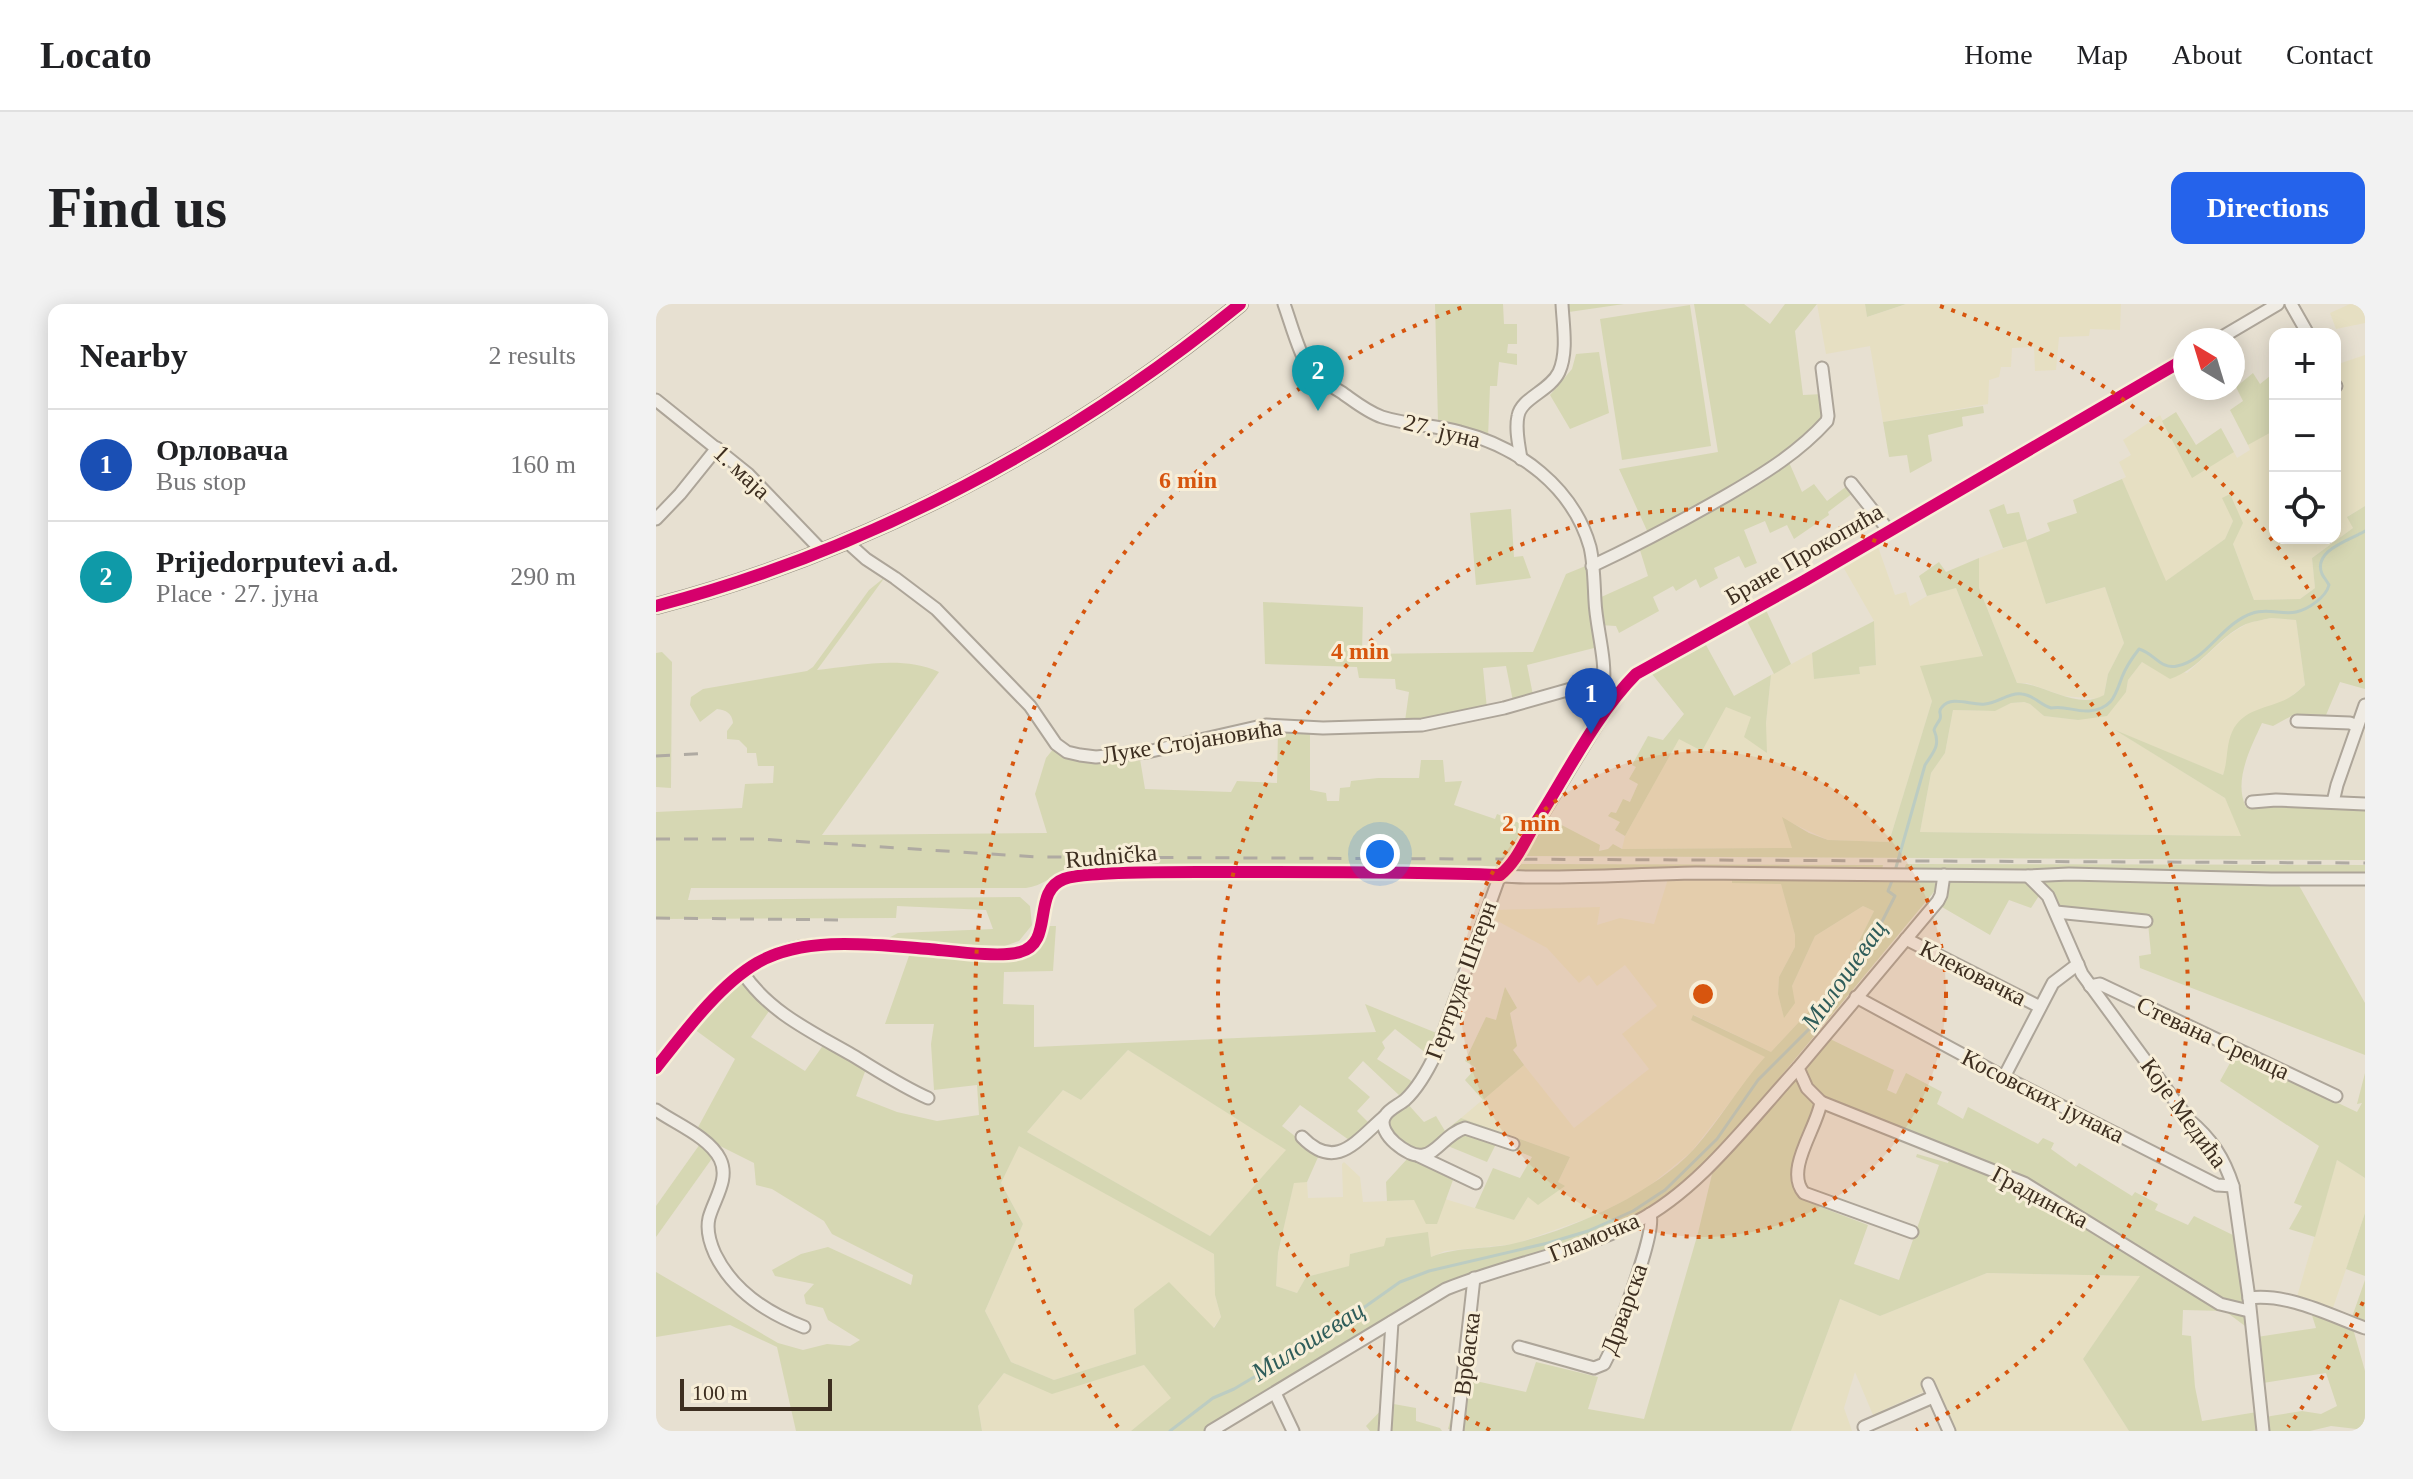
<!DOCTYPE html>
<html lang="en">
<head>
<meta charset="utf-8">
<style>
  :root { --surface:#fff; --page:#f2f2f2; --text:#202124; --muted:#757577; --line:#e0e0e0; --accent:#2563eb }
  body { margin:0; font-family:"Times New Roman",serif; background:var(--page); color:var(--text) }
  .controls { position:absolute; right:24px; top:24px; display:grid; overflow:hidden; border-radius:16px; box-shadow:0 4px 20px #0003 }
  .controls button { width:72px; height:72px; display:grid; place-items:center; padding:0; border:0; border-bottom:2px solid var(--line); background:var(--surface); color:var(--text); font:40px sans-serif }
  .compass { position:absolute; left:1517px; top:24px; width:72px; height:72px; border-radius:50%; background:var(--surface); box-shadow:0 4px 20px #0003; rotate:322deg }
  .scale { position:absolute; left:24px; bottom:20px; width:152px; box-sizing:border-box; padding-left:8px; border:4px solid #3d2e20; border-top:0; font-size:22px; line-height:28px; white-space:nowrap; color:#3d2e20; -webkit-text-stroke:6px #f7eed8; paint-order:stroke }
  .you { position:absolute; left:724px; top:550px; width:28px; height:28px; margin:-20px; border:6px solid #fff; border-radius:50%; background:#1a73e8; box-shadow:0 0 0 12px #1a73e833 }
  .badge { display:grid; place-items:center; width:52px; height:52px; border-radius:50%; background:var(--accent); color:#fff; font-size:26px; font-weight:700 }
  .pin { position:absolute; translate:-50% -66px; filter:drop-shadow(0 2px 4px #0008) }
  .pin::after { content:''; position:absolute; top:42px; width:28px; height:24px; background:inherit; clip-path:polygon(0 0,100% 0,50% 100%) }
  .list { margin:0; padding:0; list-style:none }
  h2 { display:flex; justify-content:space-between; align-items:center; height:104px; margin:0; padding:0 32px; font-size:34px }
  h2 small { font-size:26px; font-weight:400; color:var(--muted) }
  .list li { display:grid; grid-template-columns:52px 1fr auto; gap:24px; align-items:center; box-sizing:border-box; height:112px; padding:0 32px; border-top:2px solid var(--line) }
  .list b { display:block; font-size:30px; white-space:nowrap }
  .list p { margin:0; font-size:26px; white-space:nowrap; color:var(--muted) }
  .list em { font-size:26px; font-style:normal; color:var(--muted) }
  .icon { flex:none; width:44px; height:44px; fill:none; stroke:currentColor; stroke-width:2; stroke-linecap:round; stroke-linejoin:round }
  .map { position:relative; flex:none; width:1709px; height:1127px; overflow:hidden; border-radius:16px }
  header { display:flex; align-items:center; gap:48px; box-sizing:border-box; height:112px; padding:0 40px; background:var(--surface); border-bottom:2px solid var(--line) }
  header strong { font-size:38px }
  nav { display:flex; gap:44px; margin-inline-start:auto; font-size:28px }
  .intro { display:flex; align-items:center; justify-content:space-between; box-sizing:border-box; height:192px; padding:0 48px }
  h1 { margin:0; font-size:56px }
  .button { padding:20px 36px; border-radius:16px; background:var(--accent); color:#fff; font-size:28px; font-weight:700 }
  main { display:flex; gap:48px; padding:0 48px }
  aside { flex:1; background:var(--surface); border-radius:16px; box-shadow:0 4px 20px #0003 }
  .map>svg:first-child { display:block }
  .farmland { fill:#e6dfc2 }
  .green { fill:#d6d7b3; fill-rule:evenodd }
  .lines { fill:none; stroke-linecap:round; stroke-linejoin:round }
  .stream { stroke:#bcccc2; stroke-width:3 }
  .minor-casing { stroke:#ada599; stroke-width:15 }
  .major-casing { stroke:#928b80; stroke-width:18 }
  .minor { stroke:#efebe3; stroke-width:11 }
  .major { stroke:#e6e1d4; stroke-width:14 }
  .rail { stroke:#afaaa2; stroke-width:3; stroke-dasharray:14 14; stroke-linecap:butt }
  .cycleway-casing { stroke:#f7eed8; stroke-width:17 }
  .cycleway { stroke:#d6006c; stroke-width:12 }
  .ring { fill:none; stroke:#d7550e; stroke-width:4; stroke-dasharray:4 8 }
  .labels { text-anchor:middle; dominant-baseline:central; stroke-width:6; stroke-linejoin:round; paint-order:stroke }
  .street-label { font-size:24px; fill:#3d2e20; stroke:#f7eed8 }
  .water-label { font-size:26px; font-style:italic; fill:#2f5d5a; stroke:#f7eed8 }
  .centre { fill:#d7550e; stroke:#f7eed8; stroke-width:4 }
  .ring-label { font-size:24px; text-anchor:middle; font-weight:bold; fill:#d7550e; stroke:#f7eed8; stroke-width:6; stroke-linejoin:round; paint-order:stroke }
</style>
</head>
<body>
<header>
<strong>Locato</strong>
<nav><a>Home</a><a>Map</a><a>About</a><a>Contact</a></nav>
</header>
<div class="intro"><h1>Find us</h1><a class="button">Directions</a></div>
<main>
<aside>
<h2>Nearby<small>2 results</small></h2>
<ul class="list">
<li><span class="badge" style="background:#1a4fb4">1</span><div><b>Орловача</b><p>Bus stop</p></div><em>160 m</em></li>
<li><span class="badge" style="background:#0f9aa8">2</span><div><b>Prijedorputevi a.d.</b><p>Place · 27. јуна</p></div><em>290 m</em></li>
</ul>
</aside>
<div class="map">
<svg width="1709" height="1127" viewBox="0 0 1709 1127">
  <rect width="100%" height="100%" fill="#e7e0d1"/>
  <g class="farmland">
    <polygon points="1161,0 1209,0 1211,13 1250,0 1465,0 1464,26 1434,25 1433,32 1403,33 1400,66 1379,67 1378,43 1356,44 1355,63 1345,63 1343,73 1333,76 1332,100 1227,118 1214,42 1170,50"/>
    <polygon points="1694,0 1709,0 1709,19 1680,25 1674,9"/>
    <polygon points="1709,51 1709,202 1692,212 1697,224 1656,254 1659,284 1644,295 1598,296 1577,240 1577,217 1569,235 1509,278 1466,175 1470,173 1463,158 1475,151 1467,136 1504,111 1536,173 1578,148 1581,154 1594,146 1592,141 1619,125 1619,234 1679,234 1679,153 1683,149 1679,143 1679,61"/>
    <polygon points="1370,236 1391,300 1449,283 1468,339 1452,370 1448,391 1441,395 1408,392 1371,379 1361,379 1323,284 1323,254"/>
    <polygon points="1221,240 1239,291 1250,288 1254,302 1271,292 1300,284 1327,353 1276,397 1233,538 1172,536 1127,515 1137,544 966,545 969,532 1023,434 1070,402 1110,419 1115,371 1156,349 1158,375 1204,370 1203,363 1220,361 1218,317 1186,261"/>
    <polygon points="1615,314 1640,316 1649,381 1633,394 1575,430 1571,460 1567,471 1466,430 1569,494 1586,532 1264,528 1275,469 1289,449 1297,406 1338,407 1355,399 1368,398 1374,400 1388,412 1422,416 1470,388 1472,376 1486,358 1531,369 1573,331 1592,319"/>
    <polygon points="1076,573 1076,579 1125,579 1139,631 1139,643 1123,673 1122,690 1128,713 1136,682 1159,632 1207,602 1218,607 1196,651 1170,689 1115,748 1038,711 1035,716 1110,752 1035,848 987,887 938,912 859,940 789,947 775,953 772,929 730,934 729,942 694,950 694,962 650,973 641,989 620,982 622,949 638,878 651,878 652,894 687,893 686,860 688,858 704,873 707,898 758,896 781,919 789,895 858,916 872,893 908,882 902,878 914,853 805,814 868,761 918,824 993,765 966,730 1001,702 969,661 941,682 933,671 923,679 891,644 834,613 837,606 944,603 941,621 964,614 998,620 1012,575"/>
    <polygon points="472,746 631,846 554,932 371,828 407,786 425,796"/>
    <polygon points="363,841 558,950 559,991 565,1013 557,1024 478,1005 480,1050 398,1076 355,1058 329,1007 367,920 345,879"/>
    <polygon points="1681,856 1709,874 1709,909 1676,1007 1640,996"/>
    <polygon points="1331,969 1485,972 1427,1055 1473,1127 1285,1127 1269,1087 1217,1111 1199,1068 1188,1104 1196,1127 1135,1127 1184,995 1224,1012"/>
    <polygon points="488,1061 516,1094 475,1127 326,1127 322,1102 348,1069 396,1089"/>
  </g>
  <g class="green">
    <polygon points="779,0 847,0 848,20 861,20 861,40 852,40 851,49 861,50 861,61 843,58 841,82 834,82 832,134 782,118"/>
    <polygon points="912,0 968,0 913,8"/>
    <polygon points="1038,0 1088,0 1114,20 1129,0 1161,0 1139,27 1147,91 1167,90 1167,118 1108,166 993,231 963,165 1062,148"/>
    <polygon points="1209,0 1250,0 1211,13"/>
    <polygon points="1034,1 1055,142 966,156 944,15"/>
    <polygon points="943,48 953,109 914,125 894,91 916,65 920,50"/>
    <polygon points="1619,68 1619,126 1592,141 1574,106 1587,97 1580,83 1597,69 1604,80"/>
    <polygon points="1327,102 1328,109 1306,113 1307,122 1272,131 1276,157 1254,169 1251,151 1233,153 1227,118"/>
    <polygon points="1520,108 1540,141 1565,124 1578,148 1536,174 1506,117"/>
    <polygon points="1132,156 1146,188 1158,180 1171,197 1191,182 1197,189 1172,208 1173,211 1138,235 1131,221 1114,229 1109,217 1088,226 1101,259 1089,264 1083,252 1058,264 1062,274 1044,284 1040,275 1020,287 1017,282 997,293 1003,307 963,329 960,322 944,321 943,294 992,272 983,243"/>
    <path d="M1466,175L1510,277L1569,235L1577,217L1566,194L1574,190L1587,219L1577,240L1598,296L1644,295L1659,284L1656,254L1697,224L1691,213L1709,202V385L1684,378L1670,411L1639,410L1617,422L1606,419C1595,443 1577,477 1590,503L1611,499L1709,502V556L866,552L892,514L944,541L943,547L952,545L957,540L966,545L1136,544L1126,513L1153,529L1172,536L1233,538L1276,397L1264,362L1327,352L1300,284L1271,292L1263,272L1283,258L1290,268L1323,254V284L1361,379C1388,379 1421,407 1448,391L1452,370L1468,339L1449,283L1390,300L1370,237L1347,244L1333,206L1348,200L1351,210L1363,208L1371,236L1394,227L1391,219L1421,209L1417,196ZM1615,314L1640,316L1649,381C1644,385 1639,390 1634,393C1614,405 1587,403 1576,428C1570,441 1572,457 1567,471L1459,426L1569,494L1585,532L1264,528L1275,469L1289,449L1297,406L1339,407L1355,399L1368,398L1374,400L1388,412L1422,416L1451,412L1470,388L1472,376L1486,358L1514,375C1546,364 1560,334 1590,320C1598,317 1607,316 1615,314Z"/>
    <polygon points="855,205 858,253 867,252 875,274 820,281 814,209"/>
    <polygon points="932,261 938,344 871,361 877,391 857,397 850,362 827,364 831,405 749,417 753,388 740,385 739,375 703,374 701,363 609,360 607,298 707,303 706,350 877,348 910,270"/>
    <path d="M229,273L161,366C201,362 246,351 283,368L166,531L391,529L379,490L390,454L398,444C430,461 448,461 484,455L489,485L575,488L581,477L621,479L622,426L654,428V486L670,489L671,497H683L684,484L694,483L695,477L722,474H763L765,456H787L789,478L806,477L798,501L839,515L841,510L873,523L852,558L847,564L835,567L518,563L413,565C397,570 387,582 370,584H35L32,596L364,593L374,602L376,621L363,637L349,642L225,638L242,629L337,625L330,606L241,602L240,614L0,615V508L86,504L89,480L117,479L118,462H102L100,449H91V444L83,436L71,435V427L77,419C76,409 70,406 61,405L44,418L34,401L35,393L47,385L151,367L157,363L213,286Z"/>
    <polygon points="1110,306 1135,360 1118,370 1091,317"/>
    <polygon points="1218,317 1220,361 1203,363 1204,370 1158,375 1156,349"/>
    <polygon points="1050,341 1078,392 1115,371 1110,419 1111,449 1088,433 1095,413 1070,403 1046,447 1023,435 969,532 959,526 964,518 952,512 955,508 960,509 967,495 974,498 982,480 973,475 980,463 976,461 992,432 1007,436 1028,410 996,370"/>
    <polygon points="6,348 16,358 15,484 0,483 0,349"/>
    <polygon points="863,560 1227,561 1226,566 939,566 895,571 860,568"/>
    <polygon points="1250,560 1709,561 1709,570 1636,569 1709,699 1709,751 1484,664 1483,652 1495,650 1492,619 1406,612 1395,586 1390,581 1375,604 1353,596 1334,631 1286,603 1290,597 1295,576 1248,566"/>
    <path d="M1076,573L1273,577L1279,579L1282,583L1061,849L1021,887L982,913L928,936L814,971L703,1033L548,1127H475L515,1094L488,1061L396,1090L348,1069L322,1102L326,1127H140L121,1043L74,1021L0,1033V968L122,1039L147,1046L171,1040L194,1042L204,1036L172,1016L167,1004L150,1000L148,991L158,980L119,972L116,966L145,950L172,943L255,981L257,971L176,930L168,917L116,885L100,881L98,859L48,834L40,827L79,755L38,725L70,690L93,671L118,700L95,733L149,767L168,740L210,765L200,792L241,808L281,817L323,811L321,781L278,786L275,740L278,720H229L254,649C281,651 362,662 381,645C388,639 390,630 392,622H400L397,667L348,668L347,700L378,701V743L720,728L709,700L783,730L775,753L739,725L726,738L729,744L721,755L757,778L745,793L707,757L692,774L714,793L701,807L713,819L693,836L644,801L626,822L663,851L651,878L638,879L622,949L620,982L641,989L650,973L693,962L694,950L728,942L730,934L772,928L775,953C802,942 832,946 860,939C917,925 998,889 1038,845C1064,816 1083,782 1109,753L1035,716L1037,711L1115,748L1170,689L1196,651L1218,607L1207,602L1159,632L1136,682L1139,699L1128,714L1122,690L1123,673L1139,643V631L1125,580L1076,579ZM472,746L630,846L554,932L371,828L407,786L425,796ZM363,842L558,950L559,991L565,1013L558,1024L513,978L478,1005L480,1050L398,1076L355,1058L329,1007L367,920L345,879Z"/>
    <polygon points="849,683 861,704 854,709 861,742 857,746 868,761 827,796 809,776 820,764 809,757 830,713 840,716"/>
    <path d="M1172,734L1238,766L1231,786L1240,790L1250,769L1286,788L1281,800L1307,815L1312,803L1382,840L1387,834L1398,839L1395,845L1420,863L1423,859L1476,892L1479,888L1502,900L1499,906L1532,921L1538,912L1583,934L1593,1025L1569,1007L1527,1006L1526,1031L1535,1032L1539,1083L1546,1117L1601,1108L1604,1127H1473L1427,1055L1484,972L1331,969L1224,1012L1184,995L1135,1127H805L792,1125L806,1074L870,1088L880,1058L942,1073L932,1105L988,1115L1042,929L1057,866ZM1169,798L1296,846L1292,859L1261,850L1260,853L1283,861L1243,976L1198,960L1212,921L1162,902L1147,895L1140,884L1138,870Z"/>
    <polygon points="1579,750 1701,808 1706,799 1701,800 1709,769 1709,874 1681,856 1659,933 1633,925 1646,902 1638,899 1663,842 1564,777"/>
    <path d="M750,798L768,818L780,812L789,827L805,814L914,853L902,878L909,882L882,901L872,893L858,916L819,904L837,864L864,874L876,853L841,838L831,858L782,838L764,848C746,843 730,832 733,812Z"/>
    <polygon points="44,840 57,853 0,933 0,902"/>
    <polygon points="752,854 797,876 781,920 770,920 758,896 731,897 730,878"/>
    <polygon points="1709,909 1709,972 1690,965"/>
    <polygon points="1709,976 1709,1019 1696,1013"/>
    <polygon points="1654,1005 1696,1021 1709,1067 1709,1126 1675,1122 1654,1127 1612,1127 1609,1113 1646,1107 1665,1110 1681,1102 1670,1069 1607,1079 1601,1033 1660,1024"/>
    <polygon points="732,1099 760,1104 760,1117 784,1124 786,1127 714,1127 710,1122"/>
  </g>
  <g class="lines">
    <g class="stream">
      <path d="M1239,567L1269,461C1277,448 1285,442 1278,426C1279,422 1282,419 1284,415C1286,409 1281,408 1286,403C1296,391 1316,402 1329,400C1342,399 1353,388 1366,390C1378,391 1384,401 1395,404C1408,401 1419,408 1433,407C1456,405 1459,392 1466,373C1470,363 1476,354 1483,345C1498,349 1505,366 1521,362C1550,357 1566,319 1597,309C1611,304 1627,311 1640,308C1653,305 1670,293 1673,281C1671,277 1668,274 1666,270C1656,246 1695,236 1709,227"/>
      <polyline points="514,1127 557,1094 578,1085 615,1063 653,1037 686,1019 744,978 773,967 892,939 932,927 977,907 1009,886 1061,835 1102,776 1154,724 1179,693 1212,645 1239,592 1232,587 1237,574"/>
    </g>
    <g class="minor-casing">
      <g id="minor">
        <path d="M628,0C634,16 643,50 652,62C660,73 673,81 685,88C698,97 711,108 726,113C751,121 779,121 804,128C863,143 917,183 934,243C938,260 938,280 939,297C940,323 951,357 947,382"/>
        <polyline points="1635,0 1652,30"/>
        <polyline points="1561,36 1622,0"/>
        <polyline points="1679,81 1680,82"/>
        <polyline points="0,96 92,170 166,247"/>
        <path d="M865,155C863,141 859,126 862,112C865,94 894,87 903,68C912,48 907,21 906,0"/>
        <polyline points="1195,179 1233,227"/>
        <polyline points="0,215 24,190 61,144"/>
        <polyline points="190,237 210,255 239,274 280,305 374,402 400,440 411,448 424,451 440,453 491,448 610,421 667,424 766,421 848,404 936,379 947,382 960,392"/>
        <path d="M936,262C983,240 1028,216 1073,190C1109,169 1143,148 1171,117L1172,112L1166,64"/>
        <polyline points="1641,417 1694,419 1701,422"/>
        <polyline points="1596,498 1620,496 1709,500"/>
        <polyline points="1677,498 1681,481 1709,401"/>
        <path d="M1372,572L1392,592L1426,670L1533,816C1555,834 1568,854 1577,882L1593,994L1607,1127"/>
        <polyline points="1400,608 1490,617"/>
        <polyline points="1250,635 1384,703"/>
        <path d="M87,669C113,708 156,728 196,751C221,766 245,782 272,794"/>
        <polyline points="1434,682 1444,680 1680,792"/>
        <polyline points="1200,693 1348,773 1561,881 1577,882"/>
        <path d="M0,764C36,718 82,653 144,643C187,636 233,642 276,645C298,647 345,655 365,648C400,637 372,584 413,573C452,564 512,568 553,568C641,568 730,567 818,570C836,571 853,573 870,573C926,574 983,570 1040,569C1150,569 1261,571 1372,572L1413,570L1615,575H1709"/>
        <polyline points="1348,773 1397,679 1422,660"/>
        <polyline points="1165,798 1368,879 1564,1000 1593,1007"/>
        <path d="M0,806C20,820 53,833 64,855C74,875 58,895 53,914C50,927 54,939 59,950C77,987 111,1009 148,1023"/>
        <path d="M646,833C680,868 700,837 728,813"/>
        <path d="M857,840L809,824C791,829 780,850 767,851C758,853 746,845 739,839C732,833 723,821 729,812C733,805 743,801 749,796C763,783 772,766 780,749L844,571L857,559L935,430L960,392L980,370L1148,277L1529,55"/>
        <polyline points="763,852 820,879"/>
        <path d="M1256,928L1148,889C1128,866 1161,824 1165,798L1151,784L1142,764L1282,597L1285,591L1288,571"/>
        <path d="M1593,994C1632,989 1673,1011 1709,1024"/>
        <path d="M863,1043L938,1064L948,1060L954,1048C962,1023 1001,929 994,910"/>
        <polyline points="1272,1080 1293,1127"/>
        <polyline points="619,1089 637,1127"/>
        <polyline points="1208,1123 1277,1093"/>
        <path d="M555,1127L790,985C852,960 920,949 980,918C1043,886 1094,816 1142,764"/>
        <polyline points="729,1127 736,1018"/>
        <polyline points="801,1127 818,974"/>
      </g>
    </g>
    <g class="major-casing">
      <path id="major" d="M0,302C213,246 414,139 584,0"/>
    </g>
    <use href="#minor" class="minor"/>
    <use href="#major" class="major"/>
    <g class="rail">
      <polyline points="0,452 55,449"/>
      <polyline points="0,535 104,535 381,553 1709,559"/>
      <polyline points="0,614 191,616"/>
    </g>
    <g class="cycleway-casing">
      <g id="cycleway">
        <path d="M0,302C213,246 414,139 584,0"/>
        <path d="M0,764C27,730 63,681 101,659C149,631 220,641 273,645C295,647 345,654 364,648C399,639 375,587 408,575C419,571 432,571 444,570C476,568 508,568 541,568C642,568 743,567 844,571C861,557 868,538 879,520C909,473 941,409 980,370L1148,277L1529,55"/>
      </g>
    </g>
    <use href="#cycleway" class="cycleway"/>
  </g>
  <circle cx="1047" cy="690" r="243" fill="#d7550e" fill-opacity=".12"/>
  <g class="ring">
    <circle cx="1047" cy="690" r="243"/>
    <path d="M834 1126A485 485 0 1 1 1260 1126"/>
    <path d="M1707 998A728 728 0 0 1 1632 1123M462 1123A728 728 0 0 1 810 2M1284 2A728 728 0 0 1 1707 382"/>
  </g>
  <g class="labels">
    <g class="street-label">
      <text transform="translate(786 127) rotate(14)">27. јуна</text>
      <text transform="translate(86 168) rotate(43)">1. маја</text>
      <text transform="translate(1148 250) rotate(-30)">Бране Прокопића</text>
      <text transform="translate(536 437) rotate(-9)">Луке Стојановића</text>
      <text transform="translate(455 552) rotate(-5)">Rudnička</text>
      <text transform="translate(1317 669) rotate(27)">Клековачка</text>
      <text transform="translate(805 676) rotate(-70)">Гертруде Штерн</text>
      <text transform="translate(1557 734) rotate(25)">Стевана Сремца</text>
      <text transform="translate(1387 792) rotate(27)">Косовских јунака</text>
      <text transform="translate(1528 809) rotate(54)">Које Медића</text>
      <text transform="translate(1384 893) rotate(28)">Градинска</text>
      <text transform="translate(938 933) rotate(-22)">Гламочка</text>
      <text transform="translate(968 1005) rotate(-70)">Дрварска</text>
      <text transform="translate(811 1050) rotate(-83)">Врбаска</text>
    </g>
    <g class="water-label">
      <text transform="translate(1188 671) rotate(-55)">Милошевац</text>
      <text transform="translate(652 1037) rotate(-32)">Милошевац</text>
    </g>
  </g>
  <circle cx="1047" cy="690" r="12" class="centre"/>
  <g class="ring-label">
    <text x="532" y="184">6 min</text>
    <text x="704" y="355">4 min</text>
    <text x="875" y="527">2 min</text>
  </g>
</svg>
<div class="controls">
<button>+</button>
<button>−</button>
<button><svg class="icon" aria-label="locate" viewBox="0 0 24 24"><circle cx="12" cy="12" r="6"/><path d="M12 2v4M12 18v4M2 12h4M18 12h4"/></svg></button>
</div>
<svg class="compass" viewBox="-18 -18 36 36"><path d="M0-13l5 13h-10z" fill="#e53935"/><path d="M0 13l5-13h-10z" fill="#757577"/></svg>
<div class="scale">100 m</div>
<div class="you"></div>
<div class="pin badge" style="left:935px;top:430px;background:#1a4fb4">1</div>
<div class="pin badge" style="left:662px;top:107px;background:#0f9aa8">2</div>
</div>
</main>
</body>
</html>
